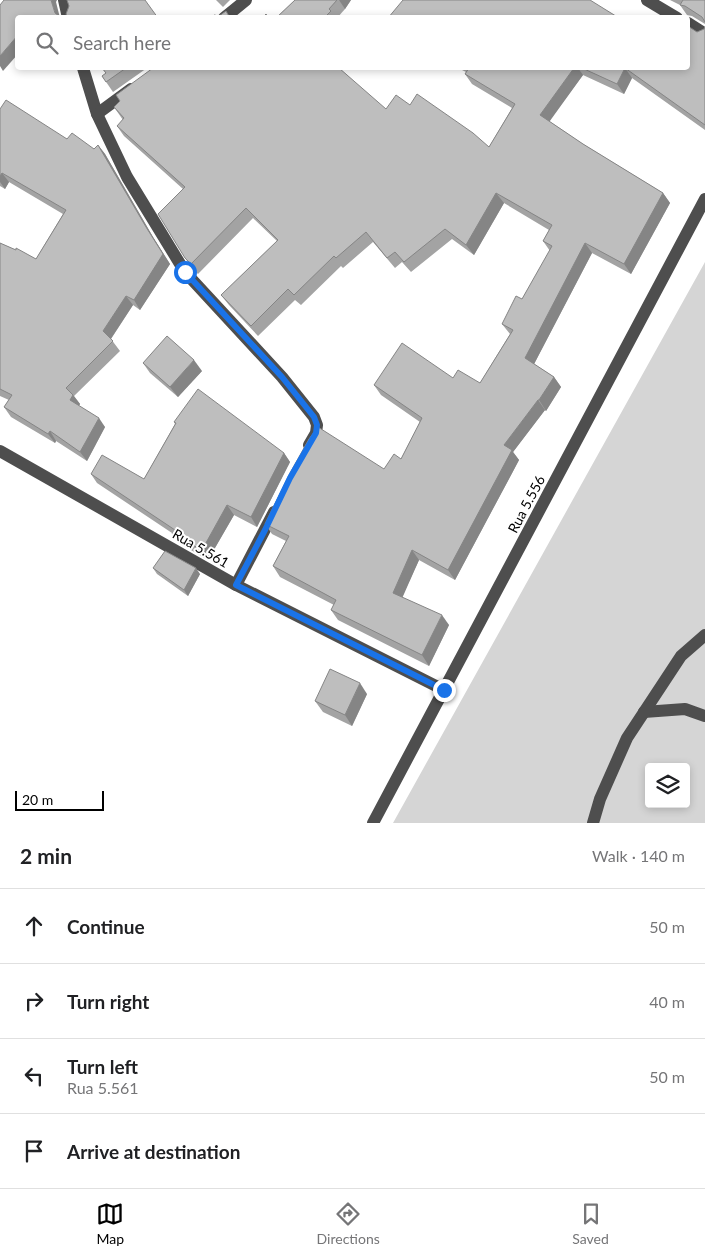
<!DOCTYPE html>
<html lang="en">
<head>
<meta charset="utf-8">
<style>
  :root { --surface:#fff; --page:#f6f6f6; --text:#202124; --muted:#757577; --line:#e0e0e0; --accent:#000 }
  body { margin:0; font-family:Lato,sans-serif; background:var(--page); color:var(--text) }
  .controls { position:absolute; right:15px; bottom:15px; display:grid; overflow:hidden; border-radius:5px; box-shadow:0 2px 8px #0003 }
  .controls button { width:45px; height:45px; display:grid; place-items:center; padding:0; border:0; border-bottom:1px solid var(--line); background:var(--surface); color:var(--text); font:25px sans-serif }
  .scale { position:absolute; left:15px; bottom:12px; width:89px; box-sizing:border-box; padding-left:5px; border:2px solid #000; border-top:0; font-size:14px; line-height:18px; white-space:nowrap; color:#000; -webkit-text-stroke:4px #fff; paint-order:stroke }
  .stop { position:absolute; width:15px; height:15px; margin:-11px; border:4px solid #1a73e8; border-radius:50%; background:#fff }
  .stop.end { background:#1a73e8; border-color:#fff; box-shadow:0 1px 5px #0008 }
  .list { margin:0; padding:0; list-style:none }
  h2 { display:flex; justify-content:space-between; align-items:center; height:65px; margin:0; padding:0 20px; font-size:21px }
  h2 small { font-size:16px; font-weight:400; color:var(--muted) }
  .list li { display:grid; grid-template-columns:32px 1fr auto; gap:15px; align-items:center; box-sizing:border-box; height:75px; padding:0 20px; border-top:1px solid var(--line) }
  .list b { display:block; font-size:19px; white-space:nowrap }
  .list p { margin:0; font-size:16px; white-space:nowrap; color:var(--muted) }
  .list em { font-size:16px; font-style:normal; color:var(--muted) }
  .icon { flex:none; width:28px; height:28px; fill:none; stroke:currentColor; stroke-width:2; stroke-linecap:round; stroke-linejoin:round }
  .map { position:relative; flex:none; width:705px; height:823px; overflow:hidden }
  .search { position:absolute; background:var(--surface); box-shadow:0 2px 8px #0003; left:15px; right:15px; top:15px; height:55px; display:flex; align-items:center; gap:12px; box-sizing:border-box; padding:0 18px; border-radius:5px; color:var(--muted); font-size:19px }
  .sheet { height:365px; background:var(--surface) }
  nav { display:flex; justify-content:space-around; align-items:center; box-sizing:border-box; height:70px; border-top:1px solid var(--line); background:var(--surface); font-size:14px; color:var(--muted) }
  nav a { display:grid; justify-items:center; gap:2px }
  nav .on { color:var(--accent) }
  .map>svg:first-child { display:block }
  .green { fill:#d5d5d5; fill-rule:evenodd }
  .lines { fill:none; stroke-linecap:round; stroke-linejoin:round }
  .minor { stroke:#4e4e4e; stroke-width:12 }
  .wall { fill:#a3a3a3 }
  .shaded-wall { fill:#858585 }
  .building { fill:#bebebe; stroke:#858585 }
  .route { stroke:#1a73e8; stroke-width:6 }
  .labels { text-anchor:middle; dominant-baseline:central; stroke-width:4; stroke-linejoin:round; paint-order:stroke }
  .street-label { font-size:14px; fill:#000; stroke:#fff }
</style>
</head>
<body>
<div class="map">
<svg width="705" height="823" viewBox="0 0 705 823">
  <rect width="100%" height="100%" fill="#fff"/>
  <path class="green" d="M705,262V823H393ZM649,767H686V804H649Z"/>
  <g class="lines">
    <g class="minor">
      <polyline points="64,0 68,18"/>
      <polyline points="647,0 677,18"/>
      <polyline points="224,18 246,0"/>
      <polyline points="688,23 705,34"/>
      <polyline points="83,68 97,114 127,177 185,272 282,377 314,417 317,425 316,433 309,445"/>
      <polyline points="97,114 131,89"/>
      <polyline points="0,451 236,585 444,690"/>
      <polyline points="236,585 274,512"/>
      <polyline points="644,712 685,709 705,716"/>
      <polyline points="373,823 705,199"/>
      <polyline points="593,823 600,799 627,738 681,656 705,635"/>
    </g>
  </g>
  <g class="wall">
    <polygon points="216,0 230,0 223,7"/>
    <polygon points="295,0 351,0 345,9 337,18 276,18"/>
    <polygon points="670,0 705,0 705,24 692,16 687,15 680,5"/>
    <polygon points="705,27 705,130 632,78 624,94 583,75 549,121 583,144 663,193 670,203 631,274 592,253 534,364 554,377 561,387 546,411 545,410 513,452 519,460 455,580 419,560 402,597 449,625 429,666 338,620 331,610 334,605 280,577 273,566 286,541 272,534 265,524 384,469 401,459 420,422 381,395 374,385 453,378 480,383 510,334 502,324 522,299 550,251 543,241 549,230 504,203 474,255 452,239 411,272 402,262 395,268 373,242 343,268 341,266 301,305 295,300 258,336 229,305 221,295 277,241 253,218 198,274 192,268 185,258 183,189 124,136 117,126 123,120 114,107 386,109 410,105 489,147 512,108 472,84 465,74 466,72 458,68 688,68 697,32 704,29"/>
    <polygon points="102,68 147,68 113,92 102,76 106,73"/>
    <polygon points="0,109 67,139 94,149 98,145 105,154 153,237 170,264 140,310 133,305 111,339 120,351 74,396 80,404 79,406 105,427 87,461 56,441 55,443 11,417 4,407 9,400 0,396 0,243 36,259 63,214 9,182 5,189 0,186"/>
    <polygon points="143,363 202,371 178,397 150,373"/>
    <polygon points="174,422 284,453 290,462 257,527 234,515 208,560 179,543 172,533 97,483 91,474 144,479 175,424"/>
    <polygon points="153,568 200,574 188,596 157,574"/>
    <polygon points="367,694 352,726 323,712 315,701"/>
  </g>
  <g class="shaded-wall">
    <polygon points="51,0 57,0 56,2 60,18 55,13"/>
    <polygon points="339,0 351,0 345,9"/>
    <polygon points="18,35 18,54 3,71 0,66 0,56"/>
    <polygon points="574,68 578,68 583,75 547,125 540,115"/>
    <polygon points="625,68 632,78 624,94 617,84"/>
    <polygon points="98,145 105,154 153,237 170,264 140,310 134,300 146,227"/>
    <polygon points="2,173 9,182 5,189 0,182 0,176"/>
    <polygon points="496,193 504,203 474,255 466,245"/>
    <polygon points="663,193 670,203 631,274 624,264"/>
    <polygon points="585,243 592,253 532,368 525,358"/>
    <polygon points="126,296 133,305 110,340 103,331"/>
    <polygon points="194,360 202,371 178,397 170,387"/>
    <polygon points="554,377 561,387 546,411 539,400"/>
    <polygon points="73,395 80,404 76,410 70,400"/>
    <polygon points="538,400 545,410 513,452 519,460 455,580 448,570 504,445"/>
    <polygon points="99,418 105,427 87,461 80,452"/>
    <polygon points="50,431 56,441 55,443 48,434"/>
    <polygon points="284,453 290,462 257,527 251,517"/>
    <polygon points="227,505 234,515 208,560 202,550"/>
    <polygon points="412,550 419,560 400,603 393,593"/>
    <polygon points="196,568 200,574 188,596 184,590"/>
    <polygon points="442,615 449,625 429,666 422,655"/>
    <polygon points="360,683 367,694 352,726 345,715"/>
  </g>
  <g class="building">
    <polygon points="4,0 51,0 55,13 59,16 63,16 62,18 18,18 18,35 0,56 0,5"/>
    <polygon points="67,0 145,0 158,18 68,18 66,14 69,6"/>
    <polygon points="295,0 337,0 329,9 331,11 324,18 276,18"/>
    <polygon points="403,0 590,0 619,18 388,18"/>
    <polygon points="683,0 705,0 705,22 702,17 685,6 680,5"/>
    <polygon points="226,11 230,18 211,18 214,15 219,16"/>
    <polygon points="266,14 269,18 262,18"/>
    <polygon points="688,26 697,32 704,29 705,27 705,125 625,68 688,68"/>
    <polygon points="102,68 126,68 106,82 102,76 106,73"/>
    <polygon points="153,68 339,68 386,109 396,95 410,105 417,94 473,133 489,147 515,104 465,74 469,68 574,68 540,115 583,144 663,193 624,264 585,243 525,358 554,377 539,400 538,400 504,445 512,450 448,570 412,550 393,593 442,615 422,655 331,610 336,600 273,566 289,536 265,524 290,473 309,439 318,427 384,469 394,454 401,459 422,418 374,385 402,343 453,378 458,370 480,383 513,330 502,324 516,296 522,299 552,246 543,241 552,225 496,193 466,245 445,229 404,262 395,252 387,258 366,232 336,258 334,256 294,295 288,289 251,326 221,295 278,240 246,208 191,264 185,258 158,214 185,187 117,126 124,118 114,107 120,101 116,95"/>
    <polygon points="582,68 625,68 617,84"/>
    <polygon points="6,100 67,139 72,133 94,149 98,145 146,227 163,254 134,300 126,296 103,331 113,341 66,388 73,395 70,400 99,418 80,452 50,431 48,434 4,407 12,395 0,389 0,243 16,250 16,248 36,259 66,210 2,173 0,176 0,109"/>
    <polygon points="167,336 194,360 170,387 143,363"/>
    <polygon points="198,389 284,453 251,517 227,505 202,550 172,534 175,530 91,474 102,455 144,479 176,423 174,422"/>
    <polygon points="165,551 196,568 184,590 153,568"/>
    <polygon points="330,669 360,683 345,715 315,701"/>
  </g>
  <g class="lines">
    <polyline class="route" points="185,272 282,377 314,417 317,425 316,433 290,478 265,530 236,585 444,690"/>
  </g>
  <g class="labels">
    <g class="street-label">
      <text transform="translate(526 504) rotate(-62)">Rua 5.556</text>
      <text transform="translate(201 548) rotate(30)">Rua 5.561</text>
    </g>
  </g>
</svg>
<div class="controls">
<button><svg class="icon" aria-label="layers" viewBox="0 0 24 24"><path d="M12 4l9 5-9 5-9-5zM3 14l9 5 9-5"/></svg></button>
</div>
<div class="scale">20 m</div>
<div class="stop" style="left:185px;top:272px"></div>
<div class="stop end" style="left:444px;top:690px"></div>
<div class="search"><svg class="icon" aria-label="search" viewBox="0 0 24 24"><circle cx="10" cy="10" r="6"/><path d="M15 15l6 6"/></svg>Search here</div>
</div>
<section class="sheet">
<h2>2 min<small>Walk · 140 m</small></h2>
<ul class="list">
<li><svg class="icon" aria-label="ahead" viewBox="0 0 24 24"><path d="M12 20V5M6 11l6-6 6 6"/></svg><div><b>Continue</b></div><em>50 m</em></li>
<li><svg class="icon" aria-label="right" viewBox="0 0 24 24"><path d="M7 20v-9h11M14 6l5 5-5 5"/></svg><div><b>Turn right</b></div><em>40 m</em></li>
<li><svg class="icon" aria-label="left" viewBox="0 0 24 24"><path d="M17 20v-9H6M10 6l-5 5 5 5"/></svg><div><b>Turn left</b><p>Rua 5.561</p></div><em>50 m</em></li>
<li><svg class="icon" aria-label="arrive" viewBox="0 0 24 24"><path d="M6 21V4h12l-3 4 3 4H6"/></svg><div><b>Arrive at destination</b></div></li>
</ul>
</section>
<nav>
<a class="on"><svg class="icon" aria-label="map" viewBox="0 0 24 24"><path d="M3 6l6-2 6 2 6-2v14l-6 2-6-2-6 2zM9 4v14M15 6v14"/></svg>Map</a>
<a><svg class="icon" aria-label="directions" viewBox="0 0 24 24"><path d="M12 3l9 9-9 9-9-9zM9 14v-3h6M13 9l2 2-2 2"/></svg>Directions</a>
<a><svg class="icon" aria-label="saved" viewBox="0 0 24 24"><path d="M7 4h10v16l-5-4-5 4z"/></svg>Saved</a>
</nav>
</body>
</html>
